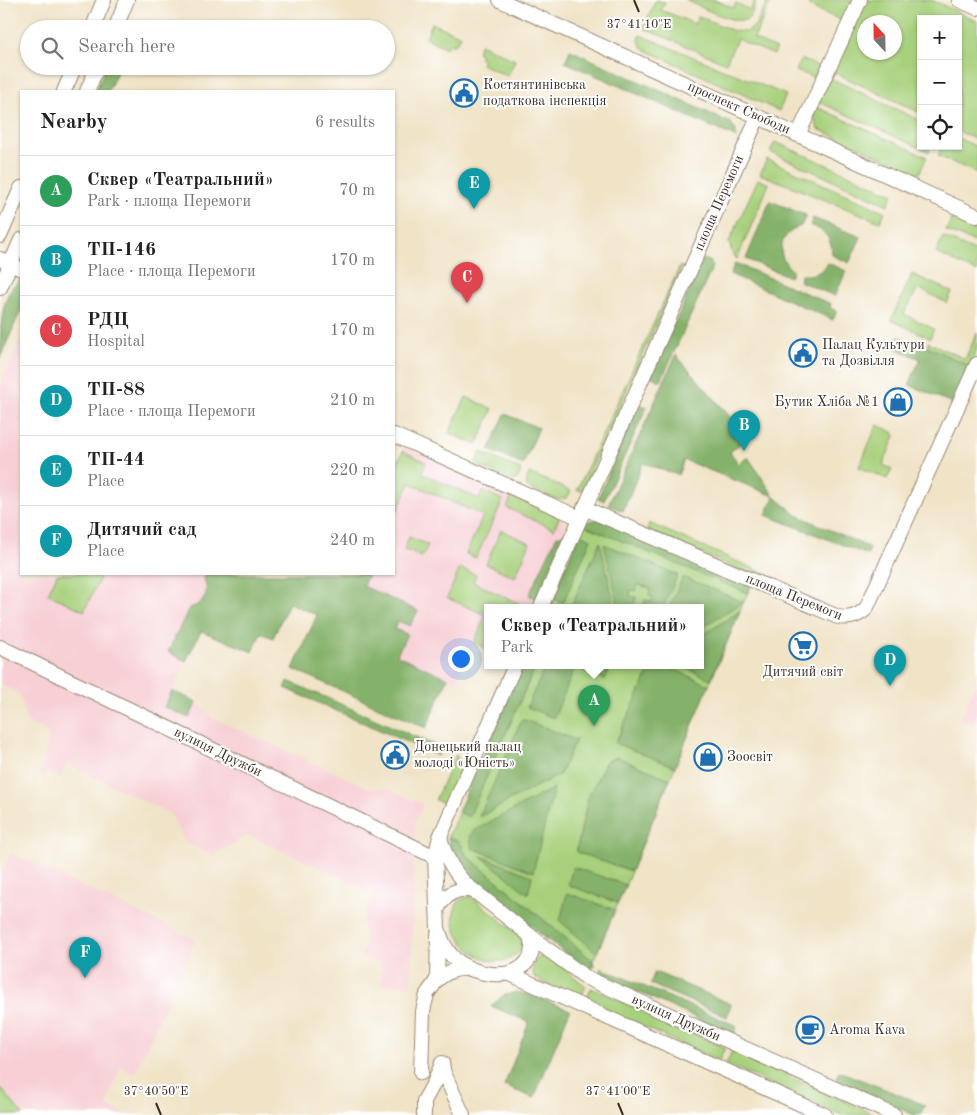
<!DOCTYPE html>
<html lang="en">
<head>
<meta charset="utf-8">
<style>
  :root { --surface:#fff; --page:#f2f2f2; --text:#202124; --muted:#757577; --line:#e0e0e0; --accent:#d93025 }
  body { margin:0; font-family:"Old Standard TT",serif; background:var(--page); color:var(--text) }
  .controls { position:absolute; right:15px; top:15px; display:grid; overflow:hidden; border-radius:0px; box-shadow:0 1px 4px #0004 }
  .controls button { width:45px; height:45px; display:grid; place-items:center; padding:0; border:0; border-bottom:1px solid var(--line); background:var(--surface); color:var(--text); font:25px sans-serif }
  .compass { position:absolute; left:857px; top:15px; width:45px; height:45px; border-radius:50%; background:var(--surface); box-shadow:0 1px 4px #0004; rotate:338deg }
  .you { position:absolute; left:460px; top:658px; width:18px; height:18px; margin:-12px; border:4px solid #fff; border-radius:50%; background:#1a73e8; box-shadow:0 0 0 8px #1a73e833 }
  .badge { display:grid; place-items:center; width:32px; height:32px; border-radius:50%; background:var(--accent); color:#fff; font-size:16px; font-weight:700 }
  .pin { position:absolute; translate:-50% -41px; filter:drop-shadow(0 1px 2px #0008) }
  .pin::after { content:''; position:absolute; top:26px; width:18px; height:15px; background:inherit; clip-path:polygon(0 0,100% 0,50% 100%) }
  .popup { position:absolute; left:484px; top:604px; width:220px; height:65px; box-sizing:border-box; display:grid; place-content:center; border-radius:0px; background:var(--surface); filter:drop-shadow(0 1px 4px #0005); font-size:16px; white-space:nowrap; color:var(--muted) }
  .popup b { font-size:19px; color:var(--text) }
  .popup::after { content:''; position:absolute; left:50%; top:100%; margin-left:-10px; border:10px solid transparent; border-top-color:var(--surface) }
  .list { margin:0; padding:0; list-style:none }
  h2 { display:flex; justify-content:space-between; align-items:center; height:65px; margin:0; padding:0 20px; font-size:21px }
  h2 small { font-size:16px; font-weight:400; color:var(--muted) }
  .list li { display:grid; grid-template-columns:32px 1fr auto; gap:15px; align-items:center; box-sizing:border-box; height:70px; padding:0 20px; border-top:1px solid var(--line) }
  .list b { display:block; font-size:19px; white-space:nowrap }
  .list p { margin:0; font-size:16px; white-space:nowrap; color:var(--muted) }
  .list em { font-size:16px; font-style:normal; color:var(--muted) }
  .icon { flex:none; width:28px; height:28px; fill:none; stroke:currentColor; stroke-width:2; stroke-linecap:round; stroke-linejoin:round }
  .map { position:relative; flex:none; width:977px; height:1115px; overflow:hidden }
  .search { position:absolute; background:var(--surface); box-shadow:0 1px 4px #0004; left:20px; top:20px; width:375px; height:55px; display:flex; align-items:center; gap:12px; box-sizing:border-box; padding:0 18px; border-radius:28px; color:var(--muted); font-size:19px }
  .panel { position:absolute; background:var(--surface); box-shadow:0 1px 4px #0004; left:20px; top:90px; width:375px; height:485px; border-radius:0px }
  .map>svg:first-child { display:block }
  .built { fill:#f7cfd4 }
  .green { fill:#a7d07b; stroke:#717d4c; fill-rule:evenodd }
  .forest { fill:#85b26b; stroke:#606e44 }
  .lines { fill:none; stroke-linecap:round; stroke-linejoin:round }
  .street-casing { stroke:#968672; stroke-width:16 }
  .street { stroke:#fff; stroke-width:14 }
  .ticks { fill:none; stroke:#3b2a1e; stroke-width:2 }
  .labels { text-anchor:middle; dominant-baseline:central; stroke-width:4; stroke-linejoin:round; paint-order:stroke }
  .poi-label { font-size:14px; fill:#3b2a1e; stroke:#fff; text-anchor:start }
  .street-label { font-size:14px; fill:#3b2a1e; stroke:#fff }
  .ticks-label { font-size:12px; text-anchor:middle; fill:#3b2a1e; stroke:#fff; stroke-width:4; stroke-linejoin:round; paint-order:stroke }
</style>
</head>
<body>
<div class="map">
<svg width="977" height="1115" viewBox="0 0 977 1115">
  <rect width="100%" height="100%" fill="#fff"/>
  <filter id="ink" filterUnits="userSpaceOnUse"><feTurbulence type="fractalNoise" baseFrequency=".02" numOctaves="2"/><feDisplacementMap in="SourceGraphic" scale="10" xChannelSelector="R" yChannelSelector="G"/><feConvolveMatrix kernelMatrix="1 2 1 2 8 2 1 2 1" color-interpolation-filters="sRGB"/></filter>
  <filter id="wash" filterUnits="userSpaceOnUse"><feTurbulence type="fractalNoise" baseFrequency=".0096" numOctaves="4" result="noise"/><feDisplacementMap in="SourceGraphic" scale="20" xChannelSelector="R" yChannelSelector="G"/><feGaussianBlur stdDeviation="1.12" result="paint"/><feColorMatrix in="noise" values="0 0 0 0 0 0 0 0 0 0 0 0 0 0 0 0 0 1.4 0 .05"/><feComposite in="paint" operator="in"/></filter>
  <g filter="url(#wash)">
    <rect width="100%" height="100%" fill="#f0e3c6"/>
    <g class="built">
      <polygon points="21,339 21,574 206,574 204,579 207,586 205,598 197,607 189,609 168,652 186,661 172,691 197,702 213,718 372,789 385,788 423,804 415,823 411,986 381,986 381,964 360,956 366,942 362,920 374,893 249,835 212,855 185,843 171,814 67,764 60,778 47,772 44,777 40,775 49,733 26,721 20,694 0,685 0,386"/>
      <polygon points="404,447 558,516 562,521 566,533 532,607 488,607 488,649 474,643 456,681 397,655 394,629 398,621 410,626 363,586 368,574 394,574 394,470"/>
      <polygon points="977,680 977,726 960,719"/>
      <polygon points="11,853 196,939 134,1075 120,1065 107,1106 125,1115 0,1115 0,876"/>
    </g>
    <g class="green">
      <polygon points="656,0 665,2 661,10 695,24 698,16 734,31 747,32 756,25 768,0 771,0 754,39 776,49 774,55 737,39 726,63 643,28"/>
      <path d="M686,0H715L733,8L736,3L750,10L755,0H757C755,5 752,14 749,18C740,28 697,5 686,0Z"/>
      <polygon points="811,0 853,0 843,21 808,6"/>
      <path d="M866,0H932L977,21V140L958,131V19H921V113L833,72ZM864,22H894V52H864Z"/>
      <polygon points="432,23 461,36 457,43 454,42 453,46 448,44 446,48 426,38"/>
      <polygon points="640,35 786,95 779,111 643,49 639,41"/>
      <polygon points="480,44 515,60 508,76 481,64 483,60 479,58 481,55 477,52"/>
      <polygon points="801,59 822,68 817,79 796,71"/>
      <polygon points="830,78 921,121 921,146 931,146 929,152 819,102"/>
      <polygon points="817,107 927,157 919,174 818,129 813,116"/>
      <polygon points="958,138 977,147 977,173 938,156 942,146 958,146"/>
      <polygon points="775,142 893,194 888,205 770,152"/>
      <polygon points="767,159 885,212 880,222 760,174"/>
      <polygon points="758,179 769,184 737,259 732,252 729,242"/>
      <polygon points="951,219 977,231 977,243 946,231"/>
      <polygon points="943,237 977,252 977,272 936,253"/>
      <polygon points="680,266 682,267 582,491 577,490"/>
      <polygon points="912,274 952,292 947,303 918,288 904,314 934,329 930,338 891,320"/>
      <polygon points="977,333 977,349 969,366 927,346 928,342 965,359"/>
      <polygon points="466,397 493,409 477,445 449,433"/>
      <polygon points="877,425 893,432 895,436 883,465 892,469 887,479 859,467"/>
      <polygon points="403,451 426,462 422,473 479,499 483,491 503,500 476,558 466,554 483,516 410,483 394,518 394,470"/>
      <polygon points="481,452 521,470 518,478 513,481 475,464"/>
      <path d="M529,473L571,491L567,498C554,503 539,493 527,487L526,481Z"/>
      <polygon points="512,496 558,516 559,518 554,529 507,508"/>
      <polygon points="592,520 751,585 597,953 593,960 594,966 588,970 543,936 451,850 448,837 523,665 700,665 700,607 548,607 583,525"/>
      <polygon points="649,523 766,574 763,580 647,530"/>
      <polygon points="501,530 530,543 515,577 486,564"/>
      <polygon points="409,537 428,545 422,557 404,550"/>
      <polygon points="460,568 476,575 473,582 520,604 518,607 488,607 488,649 474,643 486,615 447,598"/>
      <polygon points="57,574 102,574 84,611 48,594"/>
      <polygon points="456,755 462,766 446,804 435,800"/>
      <path d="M467,897H472L519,935L523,945C503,987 434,939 459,901Z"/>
      <path d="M542,956H547L586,986L580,999L535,978C530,969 533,960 542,956Z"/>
      <polygon points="591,988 725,1048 719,1061 586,1001"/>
      <polygon points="732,1051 876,1115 841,1115 726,1064"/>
      <polygon points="0,1087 23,1115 0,1115"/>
    </g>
    <g class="forest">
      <polygon points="570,50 731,123 736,131 737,138 565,62"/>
      <polygon points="107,66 120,66 108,91 95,91"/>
      <path d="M770,201L806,215L801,226C779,234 774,255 793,271L790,277L746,259Z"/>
      <path d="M813,218L861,237L849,263L832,255C832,239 825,230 810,225Z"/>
      <polygon points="703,259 710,261 713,266 661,381 651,377"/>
      <polygon points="735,263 831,304 830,308 837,311 833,320 730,274"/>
      <path d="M828,263L846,271L835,296L799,281L801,275C813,276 821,273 828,263Z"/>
      <path d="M21,280V310L0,358C0,335 0,289 21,280Z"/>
      <polygon points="898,336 924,349 927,346 969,366 952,403 909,385 920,359 893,347"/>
      <polygon points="676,355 748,437 730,452 739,464 748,457 774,496 797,515 870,548 868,555 766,515 774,496 684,460 678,475 643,463 623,511 608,505"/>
      <polygon points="639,404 647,407 604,501 598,498"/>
      <polygon points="505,414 539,428 523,465 489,450"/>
      <polygon points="599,519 751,585 747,593 583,525 586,522"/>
      <polygon points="566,533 536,599 529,595 557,536"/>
      <polygon points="580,534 591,539 563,603 552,598"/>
      <polygon points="600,542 615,607 573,607 571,606"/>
      <polygon points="604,544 678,575 663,607 643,607 645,600 652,602 653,597 649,596 650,588 638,585 636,591 631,590 630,596 636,597 634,607 619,607"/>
      <path d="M206,574H368L363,586L418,611L410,626L398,621L394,629L407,634L397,655L448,678L426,728L293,669L317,615L289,603L273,638L261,633L253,652L201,631L186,661L168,652L189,608C204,605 210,593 204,579Z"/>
      <polygon points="683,577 744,602 700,628 700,607 669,607"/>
      <polygon points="740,611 711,679 679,665 700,665 700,637"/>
      <polygon points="523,665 536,665 469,817 458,812"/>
      <polygon points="546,665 612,665 605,679 575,667 554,718 527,707"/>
      <polygon points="664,665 709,685 675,767 615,743 648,674 660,669"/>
      <polygon points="288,681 441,748 438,756 285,688"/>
      <polygon points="172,691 197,702 189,718 164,707"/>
      <polygon points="522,719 576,740 560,774 479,817"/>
      <polygon points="617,757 670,779 631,871 576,852 588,798 606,761"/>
      <polygon points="554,788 533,872 472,848 470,836 473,831"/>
      <polygon points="448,837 460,842 466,855 592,960 594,966 588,970 543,936 462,869 451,850"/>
      <polygon points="481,856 532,876 528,894"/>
      <polygon points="573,867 626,885 618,903 568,885"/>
      <polygon points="567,893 615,910 597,953 560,921"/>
      <polygon points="601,968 737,1026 734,1035 598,974"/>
      <polygon points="655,972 731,1004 727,1017 650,984"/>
      <polygon points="516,992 531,995 570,1010 534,1098 504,1086 529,1022 491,1006 503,996"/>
      <polygon points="839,1071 925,1105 920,1115 914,1115 836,1080"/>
    </g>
  </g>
  <g filter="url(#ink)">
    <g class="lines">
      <g class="street-casing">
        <g id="street">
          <polyline points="500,0 977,216"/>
          <polyline points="959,0 977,8"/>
          <polyline points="92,29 104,0"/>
          <polyline points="115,29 127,0"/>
          <polyline points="64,91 75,66"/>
          <polyline points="87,91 98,66"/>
          <polyline points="798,135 860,0"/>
          <polyline points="0,236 21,188"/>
          <polyline points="0,259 21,269"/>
          <polyline points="0,288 21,240"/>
          <polyline points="394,435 580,518"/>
          <path d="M584,508L838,617C849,619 857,617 866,609L977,364"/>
          <polyline points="541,607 758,117"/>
          <polyline points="0,647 435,857"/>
          <path d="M515,665L440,837L435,857L438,928C441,940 446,951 455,959C473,975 511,982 527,962C530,958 532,953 532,948C532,944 531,940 530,936"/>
          <path d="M440,837C445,857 453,872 468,886L547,949L587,978L894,1115"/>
          <path d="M438,908C446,893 459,886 476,892"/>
          <polyline points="510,974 825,1115"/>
          <path d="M437,980C448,971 456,968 470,969"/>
          <polyline points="421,1073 423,1011 427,994 437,980 438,934"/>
          <polyline points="424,1115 424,1101 435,1081 442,1063 444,1073 463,1115"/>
        </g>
      </g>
      <use href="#street" class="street"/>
    </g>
  </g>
  <path class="ticks" d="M634,0L639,12M156,1103L161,1115M618,1103L623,1115"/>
  <defs>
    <g id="civic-ring" transform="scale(1.4375)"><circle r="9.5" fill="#fff" stroke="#1f6fb2" stroke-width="1.5"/><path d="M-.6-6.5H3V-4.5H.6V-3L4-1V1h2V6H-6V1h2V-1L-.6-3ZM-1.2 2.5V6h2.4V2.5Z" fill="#1f6fb2"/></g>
    <g id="shop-ring" transform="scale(1.4375)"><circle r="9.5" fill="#fff" stroke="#1f6fb2" stroke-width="1.5"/><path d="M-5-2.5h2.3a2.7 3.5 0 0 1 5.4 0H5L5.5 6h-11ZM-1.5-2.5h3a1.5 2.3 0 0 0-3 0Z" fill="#1f6fb2"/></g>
    <g id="supermarket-ring" transform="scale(1.4375)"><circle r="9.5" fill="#fff" stroke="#1f6fb2" stroke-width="1.5"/><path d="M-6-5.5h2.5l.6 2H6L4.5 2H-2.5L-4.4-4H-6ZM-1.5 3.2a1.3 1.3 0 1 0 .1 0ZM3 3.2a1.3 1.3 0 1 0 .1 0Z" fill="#1f6fb2"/></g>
    <g id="cafe-ring" transform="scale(1.4375)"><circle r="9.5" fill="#fff" stroke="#1f6fb2" stroke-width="1.5"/><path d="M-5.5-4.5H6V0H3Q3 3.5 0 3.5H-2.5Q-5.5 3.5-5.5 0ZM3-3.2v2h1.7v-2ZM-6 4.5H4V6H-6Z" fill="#1f6fb2"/></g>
  </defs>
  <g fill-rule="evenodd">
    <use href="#civic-ring" x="464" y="93"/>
    <use href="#civic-ring" x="803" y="353"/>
    <use href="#shop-ring" x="898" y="402"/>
    <use href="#supermarket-ring" x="803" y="646"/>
    <use href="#civic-ring" x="395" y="755"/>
    <use href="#shop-ring" x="708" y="757"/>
    <use href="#cafe-ring" x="810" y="1030"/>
  </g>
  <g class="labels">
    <g class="poi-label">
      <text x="483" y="85">Костянтинівська<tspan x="483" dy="16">податкова інспекція</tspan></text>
      <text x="822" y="345">Палац Культури<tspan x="822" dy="16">та Дозвілля</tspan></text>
      <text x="879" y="402" text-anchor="end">Бутик Хліба №1</text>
      <text x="803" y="672" text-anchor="middle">Дитячий світ</text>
      <text x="414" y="747">Донецький палац<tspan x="414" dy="16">молоді «Юність»</tspan></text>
      <text x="727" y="757">Зоосвіт</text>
      <text x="829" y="1030">Aroma Kava</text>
    </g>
    <g class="street-label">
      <text transform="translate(739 108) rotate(24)">проспект Свободи</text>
      <text transform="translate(719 203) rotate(-66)">площа Перемоги</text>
      <text transform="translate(794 597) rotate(22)">площа Перемоги</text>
      <text transform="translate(218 752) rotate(26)">вулиця Дружби</text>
      <text transform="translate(676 1018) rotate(24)">вулиця Дружби</text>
    </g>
  </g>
  <g class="ticks-label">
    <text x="639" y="28">37°41'10"E</text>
    <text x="156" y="1095">37°40'50"E</text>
    <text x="618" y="1095">37°41'00"E</text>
  </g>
</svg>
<div class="controls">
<button>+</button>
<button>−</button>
<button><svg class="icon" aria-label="locate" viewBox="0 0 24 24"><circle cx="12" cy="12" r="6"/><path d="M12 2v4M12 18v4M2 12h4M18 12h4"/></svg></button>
</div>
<svg class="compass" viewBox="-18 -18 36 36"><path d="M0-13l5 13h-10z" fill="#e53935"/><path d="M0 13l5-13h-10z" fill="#757577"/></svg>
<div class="you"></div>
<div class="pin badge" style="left:594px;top:726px;background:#2e9e5b">A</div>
<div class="popup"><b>Сквер «Театральний»</b>Park</div>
<div class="pin badge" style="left:744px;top:451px;background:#0f9aa8">B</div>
<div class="pin badge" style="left:467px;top:303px;background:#e0444e">C</div>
<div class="pin badge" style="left:890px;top:686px;background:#0f9aa8">D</div>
<div class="pin badge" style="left:474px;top:209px;background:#0f9aa8">E</div>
<div class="pin badge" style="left:85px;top:978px;background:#0f9aa8">F</div>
<div class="search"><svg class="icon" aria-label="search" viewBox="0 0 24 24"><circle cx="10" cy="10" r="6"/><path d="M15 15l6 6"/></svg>Search here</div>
<section class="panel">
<h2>Nearby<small>6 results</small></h2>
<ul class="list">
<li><span class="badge" style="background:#2e9e5b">A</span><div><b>Сквер «Театральний»</b><p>Park · площа Перемоги</p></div><em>70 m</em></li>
<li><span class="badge" style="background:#0f9aa8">B</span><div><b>ТП-146</b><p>Place · площа Перемоги</p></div><em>170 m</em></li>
<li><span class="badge" style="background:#e0444e">C</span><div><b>РДЦ</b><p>Hospital</p></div><em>170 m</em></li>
<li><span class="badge" style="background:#0f9aa8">D</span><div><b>ТП-88</b><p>Place · площа Перемоги</p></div><em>210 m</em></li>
<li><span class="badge" style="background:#0f9aa8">E</span><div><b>ТП-44</b><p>Place</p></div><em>220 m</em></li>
<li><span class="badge" style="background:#0f9aa8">F</span><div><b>Дитячий сад</b><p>Place</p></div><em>240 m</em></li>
</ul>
</section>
</div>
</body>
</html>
